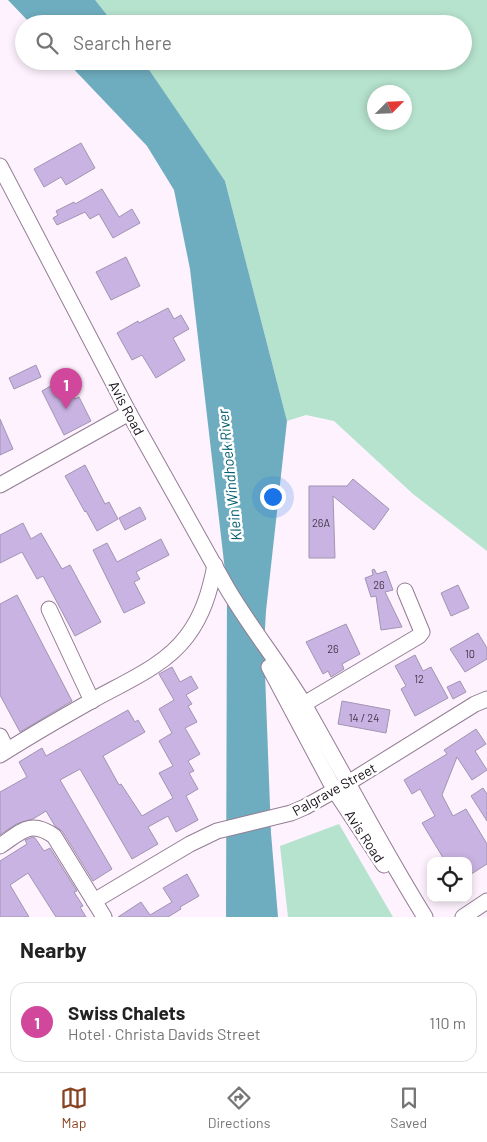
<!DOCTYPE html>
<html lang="en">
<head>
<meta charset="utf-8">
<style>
  :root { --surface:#fff; --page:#f6f6f6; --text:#222; --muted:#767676; --line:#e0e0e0; --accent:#894220 }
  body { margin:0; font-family:Barlow,sans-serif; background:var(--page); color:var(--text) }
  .controls { position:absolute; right:15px; bottom:15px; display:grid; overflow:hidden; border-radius:10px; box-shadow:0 2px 8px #0003 }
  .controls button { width:45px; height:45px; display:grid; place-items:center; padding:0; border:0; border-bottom:1px solid var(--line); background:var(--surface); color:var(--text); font:25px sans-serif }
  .compass { position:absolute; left:367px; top:85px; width:45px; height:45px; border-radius:50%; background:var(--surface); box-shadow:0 2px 8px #0003; rotate:66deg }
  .you { position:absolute; left:272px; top:496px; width:18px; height:18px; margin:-12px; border:4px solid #fff; border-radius:50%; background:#1a73e8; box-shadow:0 0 0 8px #1a73e833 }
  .badge { display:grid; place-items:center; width:32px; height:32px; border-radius:50%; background:var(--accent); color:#fff; font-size:16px; font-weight:700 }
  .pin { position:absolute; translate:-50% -41px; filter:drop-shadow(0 1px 2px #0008) }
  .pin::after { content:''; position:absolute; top:26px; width:18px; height:15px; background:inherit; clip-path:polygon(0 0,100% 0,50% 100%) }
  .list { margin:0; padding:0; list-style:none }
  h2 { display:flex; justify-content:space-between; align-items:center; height:65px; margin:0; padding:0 20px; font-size:21px }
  h2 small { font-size:16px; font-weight:400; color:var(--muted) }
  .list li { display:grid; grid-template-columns:32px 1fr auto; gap:15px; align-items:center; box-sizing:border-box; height:80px; margin:0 10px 10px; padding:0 10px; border:1px solid var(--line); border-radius:15px }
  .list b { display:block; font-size:19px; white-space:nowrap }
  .list p { margin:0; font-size:16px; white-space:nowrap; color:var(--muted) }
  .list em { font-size:16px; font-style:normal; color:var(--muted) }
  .icon { flex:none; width:28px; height:28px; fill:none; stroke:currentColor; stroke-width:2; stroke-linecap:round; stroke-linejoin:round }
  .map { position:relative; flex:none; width:487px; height:917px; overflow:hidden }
  .search { position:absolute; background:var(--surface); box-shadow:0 2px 8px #0003; left:15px; right:15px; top:15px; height:55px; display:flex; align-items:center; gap:12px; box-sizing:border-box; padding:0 18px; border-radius:28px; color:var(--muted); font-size:19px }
  .sheet { height:155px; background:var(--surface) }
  nav { display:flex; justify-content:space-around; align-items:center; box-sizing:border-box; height:70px; border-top:1px solid var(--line); background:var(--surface); font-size:14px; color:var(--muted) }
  nav a { display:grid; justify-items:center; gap:2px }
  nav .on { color:var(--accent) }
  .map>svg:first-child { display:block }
  .green { fill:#b6e3ce; fill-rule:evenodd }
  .water { fill:#6eadbf }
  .building { fill:#c9b3e2; stroke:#a294b2 }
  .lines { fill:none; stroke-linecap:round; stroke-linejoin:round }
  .minor-casing { stroke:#937c94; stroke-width:17 }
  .minor { stroke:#fff; stroke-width:15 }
  .labels { text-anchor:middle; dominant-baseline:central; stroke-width:5; stroke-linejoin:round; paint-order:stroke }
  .number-label { font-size:11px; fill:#44384a }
  .street-label { font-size:14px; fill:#170f18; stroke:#fff }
  .water-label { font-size:15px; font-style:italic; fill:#005e70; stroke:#fff }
</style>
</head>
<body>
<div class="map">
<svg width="487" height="917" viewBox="0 0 487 917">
  <rect width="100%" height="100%" fill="#fdf2fd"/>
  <g class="green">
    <path d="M93,0H487V551L413,494L334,421L306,415L287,421L225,181L138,61H463V24H111ZM374,92H404V122H374Z"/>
    <polygon points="339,824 393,917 288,917 280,846"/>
  </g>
  <g class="water">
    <polygon points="8,0 95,0 114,24 31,24"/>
    <polygon points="66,61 143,61 225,181 287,421 266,611 264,646 271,833 278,917 226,917 227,588 190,269 174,190 147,146"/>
  </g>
  <g class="building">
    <polygon points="81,143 95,168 66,185 61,177 44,187 34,169"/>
    <polygon points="102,189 119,217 132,209 140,223 113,238 99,214 90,219 85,212 57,225 53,218 58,215 56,211 74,202 75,204"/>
    <polygon points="126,257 140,286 111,300 96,272"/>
    <polygon points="168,308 174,319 181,315 189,329 173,338 185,360 156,378 142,355 132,360 117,333 138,321 139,323"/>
    <polygon points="36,365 41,377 14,389 9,378"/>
    <polygon points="54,384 60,396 71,390 75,399 79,397 91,421 64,435 42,391"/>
    <polygon points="0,419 13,449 0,455"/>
    <polygon points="85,465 105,504 109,502 118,519 97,531 86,511 85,512 65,476"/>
    <polygon points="353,479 389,509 374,530 333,496 335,558 309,558 309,486 347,486"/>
    <polygon points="140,507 146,519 125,530 119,518"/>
    <polygon points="23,523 31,539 41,533 62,569 70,565 101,622 75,636 43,576 37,579 22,552 0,563 0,535"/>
    <polygon points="161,539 169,555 136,572 140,579 134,582 145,603 124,613 93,550 107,543 117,562"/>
    <polygon points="374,569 377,574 386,571 393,590 385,592 402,627 381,630 376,596 371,597 365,578 373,575 372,570"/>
    <polygon points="458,585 469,608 451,616 441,593"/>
    <polygon points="17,595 72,701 20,732 0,695 0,604"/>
    <polygon points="346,624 360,654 342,664 344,669 331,677 328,671 323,674 306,642"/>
    <polygon points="478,633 487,648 487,659 465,672 450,649"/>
    <polygon points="415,655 423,671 431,667 448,698 415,716 401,689 406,686 395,666"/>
    <polygon points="172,667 180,682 191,676 198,688 186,695 192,704 188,706 197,722 185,728 200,754 188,761 194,771 189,773 198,789 186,796 198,820 176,832 168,816 148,827 158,844 132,859 80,769 60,780 112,869 93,881 62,831 55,826 46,811 33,819 16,824 0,835 0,792 27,777 19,762 42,748 46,756 128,710 135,722 138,720 145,732 103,756 119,785 121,784 142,816 173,798 159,773 173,766 159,741 172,733 159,709 174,700 159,674"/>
    <polygon points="460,681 466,692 453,699 447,687"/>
    <polygon points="342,701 390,710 386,733 338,724"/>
    <polygon points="476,729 486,744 475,751 487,770 472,780 457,757 442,795 453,816 466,809 487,844 487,864 468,876 468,861 445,861 422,823 435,816 420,789 412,794 404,780 447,754 444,750"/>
    <polygon points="483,788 487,794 487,821 471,796"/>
    <polygon points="33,837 35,838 44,851 50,848 77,891 74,892 83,906 80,907 86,917 56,917 28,873 10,885 29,917 0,917 0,861 27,844 25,840"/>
    <polygon points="187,874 199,896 180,907 181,909 168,917 118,917 141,902 150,915 172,902 163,888"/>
  </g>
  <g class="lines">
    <g class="minor-casing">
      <g id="minor">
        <path d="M0,166L129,413L227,588C251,629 281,665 305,706C345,776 382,848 425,917"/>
        <polyline points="0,485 129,413"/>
        <polyline points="49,609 92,701"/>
        <polyline points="269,667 335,791 384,865"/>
        <polyline points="304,704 419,636 422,632 405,591"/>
        <polyline points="0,736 7,750"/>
        <path d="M0,755C30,736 61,718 93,700C125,682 165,666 187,636C203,615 210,591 215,565"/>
        <path d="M0,846C21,832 30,819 54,836L104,917"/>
        <polyline points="94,901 190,844 217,831 291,813 305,807 348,783 475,704 487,699"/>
        <polyline points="463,917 487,901"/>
      </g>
    </g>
    <use href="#minor" class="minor"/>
  </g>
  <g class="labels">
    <g class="number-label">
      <text x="321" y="522">26A</text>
      <text x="379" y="584">26</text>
      <text x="333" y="648">26</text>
      <text x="470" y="653">10</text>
      <text x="419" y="678">12</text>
      <text x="364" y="717">14 / 24</text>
    </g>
    <g class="street-label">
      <text transform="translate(127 408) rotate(62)">Avis Road</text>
      <text transform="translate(334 789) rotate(-29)">Palgrave Street</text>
      <text transform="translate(365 836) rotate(57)">Avis Road</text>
    </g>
    <g class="water-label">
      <text transform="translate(229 475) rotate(-96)">Klein Windhoek River</text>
    </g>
  </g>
</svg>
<div class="controls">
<button><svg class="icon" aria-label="locate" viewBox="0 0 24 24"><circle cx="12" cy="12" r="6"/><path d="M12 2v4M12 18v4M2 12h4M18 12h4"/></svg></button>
</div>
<svg class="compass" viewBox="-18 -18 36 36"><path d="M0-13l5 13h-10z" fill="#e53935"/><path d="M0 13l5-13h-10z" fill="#767676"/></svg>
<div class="you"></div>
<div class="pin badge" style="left:66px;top:409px;background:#d1479c">1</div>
<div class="search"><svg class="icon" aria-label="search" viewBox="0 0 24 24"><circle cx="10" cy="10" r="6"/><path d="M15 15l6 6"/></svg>Search here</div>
</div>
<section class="sheet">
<h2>Nearby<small></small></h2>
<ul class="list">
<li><span class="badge" style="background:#d1479c">1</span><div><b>Swiss Chalets</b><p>Hotel · Christa Davids Street</p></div><em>110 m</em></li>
</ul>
</section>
<nav>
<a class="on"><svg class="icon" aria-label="map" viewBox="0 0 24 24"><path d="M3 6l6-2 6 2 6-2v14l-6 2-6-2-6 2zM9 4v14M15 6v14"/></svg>Map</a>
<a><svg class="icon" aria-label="directions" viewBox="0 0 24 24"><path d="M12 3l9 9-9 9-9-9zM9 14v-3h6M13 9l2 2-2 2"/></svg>Directions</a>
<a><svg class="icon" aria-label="saved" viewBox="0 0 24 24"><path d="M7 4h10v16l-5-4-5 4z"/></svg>Saved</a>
</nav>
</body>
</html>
